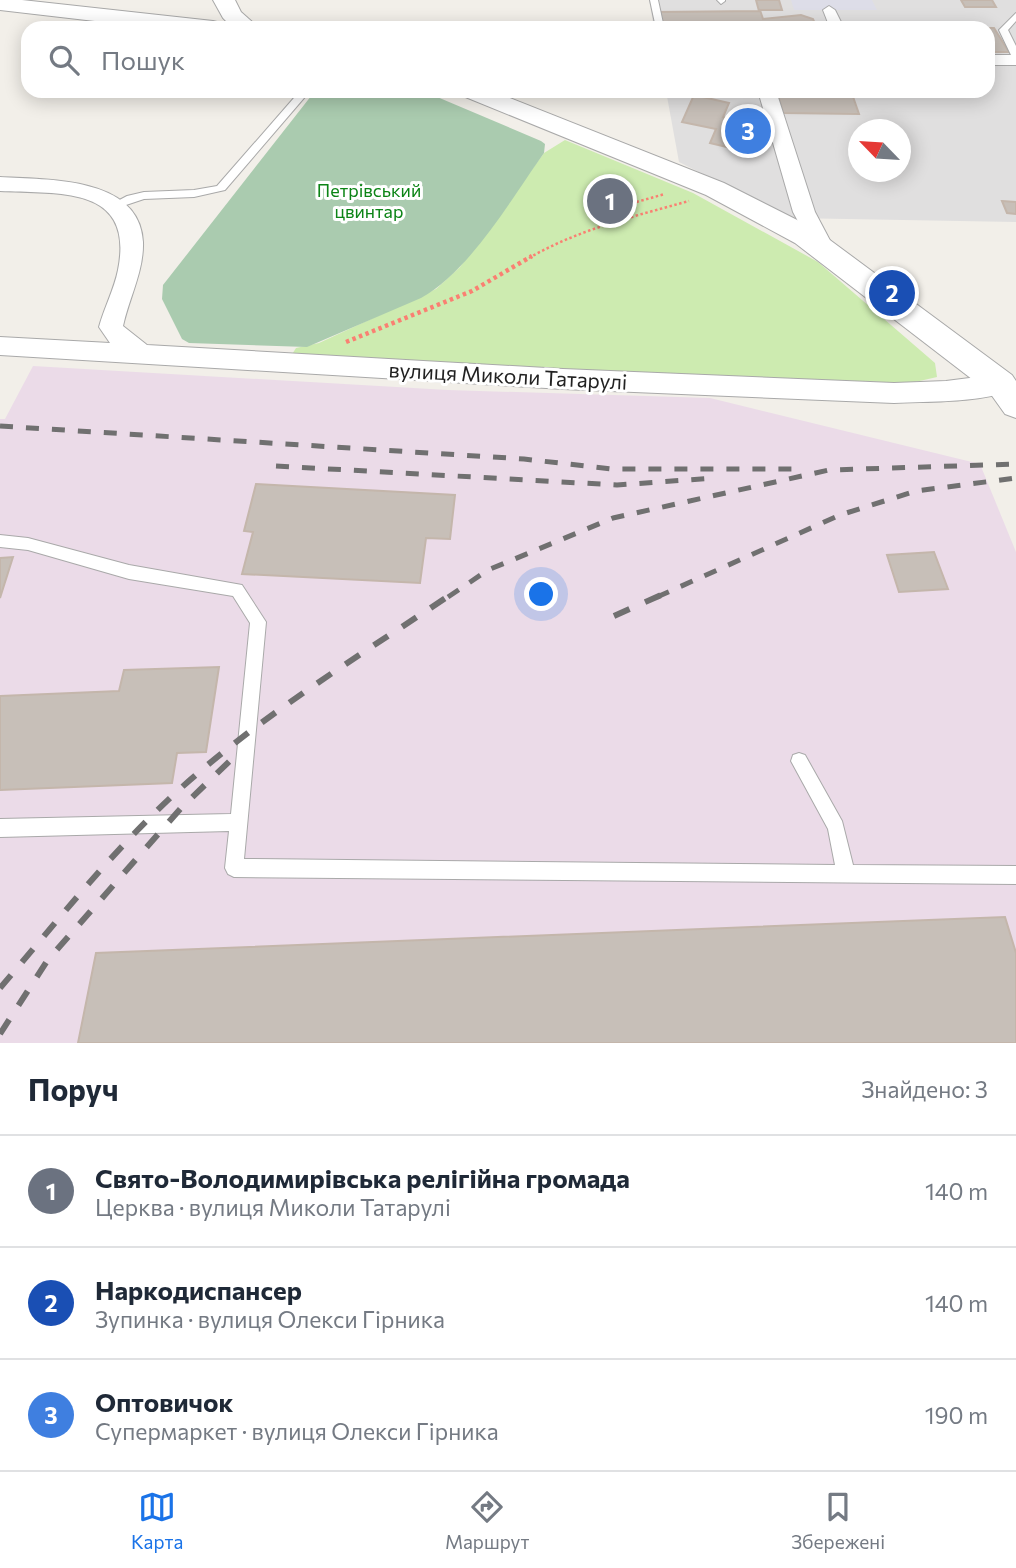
<!DOCTYPE html>
<html lang="uk">
<head>
<meta charset="utf-8">
<style>
  :root { --surface:#fff; --page:#f6f6f7; --text:#1f2937; --muted:#747a83; --line:#e0e1e3; --accent:#1a73e8 }
  body { margin:0; font-family:Commissioner,sans-serif; background:var(--page); color:var(--text) }
  .compass { position:absolute; left:848px; top:119px; width:63px; height:63px; border-radius:50%; background:var(--surface); box-shadow:0 4px 18px #0003; rotate:295deg }
  .you { position:absolute; left:542px; top:595px; width:24px; height:24px; margin:-18px; border:5px solid #fff; border-radius:50%; background:#1a73e8; box-shadow:0 0 0 10px #1a73e833 }
  .badge { display:grid; place-items:center; width:46px; height:46px; border-radius:50%; background:var(--accent); color:#fff; font-size:23px; font-weight:700 }
  .pin { position:absolute; translate:-50% -50%; border:4px solid #fff; box-shadow:0 2px 7px #0006 }
  .list { margin:0; padding:0; list-style:none }
  h2 { display:flex; justify-content:space-between; align-items:center; height:91px; margin:0; padding:0 28px; font-size:30px }
  h2 small { font-size:23px; font-weight:400; color:var(--muted) }
  .list li { display:grid; grid-template-columns:46px 1fr auto; gap:21px; align-items:center; box-sizing:border-box; height:112px; padding:0 28px; border-top:2px solid var(--line) }
  .list b { display:block; font-size:26px; white-space:nowrap }
  .list p { margin:0; font-size:23px; white-space:nowrap; color:var(--muted) }
  .list em { font-size:23px; font-style:normal; color:var(--muted) }
  .icon { flex:none; width:38px; height:38px; fill:none; stroke:currentColor; stroke-width:2; stroke-linecap:round; stroke-linejoin:round }
  .map { position:relative; flex:none; width:1016px; height:1043px; overflow:hidden }
  .search { position:absolute; background:var(--surface); box-shadow:0 4px 18px #0003; left:21px; right:21px; top:21px; height:77px; display:flex; align-items:center; gap:18px; box-sizing:border-box; padding:0 24px; border-radius:21px; color:var(--muted); font-size:26px }
  .sheet { height:427px; background:var(--surface) }
  nav { display:flex; justify-content:space-around; align-items:center; box-sizing:border-box; height:98px; border-top:2px solid var(--line); background:var(--surface); font-size:19px; color:var(--muted) }
  nav a { display:grid; justify-items:center; gap:4px }
  nav .on { color:var(--accent) }
  .map>svg:first-child { display:block }
  .residential { fill:#e0dfdf; fill-rule:evenodd }
  .industrial { fill:#ebdbe8 }
  .grass { fill:#cdebb0 }
  .cemetery { fill:#aacbaf }
  .plaza { fill:#dddde8 }
  .building { fill:#c7bfb8; stroke:#c4b6ab; stroke-width:2 }
  .lines { fill:none; stroke-linecap:round; stroke-linejoin:round }
  .service-casing { stroke:#a9a9a9; stroke-width:2 }
  .pedestrian-casing { stroke:#a9a9a9; stroke-width:2 }
  .minor-casing { stroke:#a9a9a9; stroke-width:2 }
  .tertiary-casing { stroke:#a9a9a9; stroke-width:2 }
  .path-far1 { stroke:#fa8072; stroke-width:2.5; stroke-dasharray:2.5 2.5; stroke-linecap:butt }
  .path { stroke:#fa8072; stroke-width:4.5; stroke-dasharray:3.5 3.5; stroke-linecap:butt }
  .service { fill:#fff; fill-rule:evenodd }
  .pedestrian { fill:#fff; fill-rule:evenodd }
  .minor { fill:#fff; fill-rule:evenodd }
  .tertiary { fill:#fff; fill-rule:evenodd }
  .rail-far1 { stroke:#707070; stroke-width:5; stroke-dasharray:13 13; stroke-linecap:butt }
  .rail { stroke:#707070; stroke-width:6; stroke-dasharray:17 17; stroke-linecap:butt }
  .labels { text-anchor:middle; dominant-baseline:central; stroke-width:6; stroke-linejoin:round; paint-order:stroke }
  .far-park-label { font-size:18px; fill:#0c8416; stroke:#fff }
  .street-label { font-size:21px; fill:#222; stroke:#fff }
</style>
</head>
<body>
<div class="map">
<svg width="1016" height="1043" viewBox="0 0 1016 1043">
  <rect width="100%" height="100%" fill="#f2efe9"/>
  <path class="residential" d="M649,0H1016V222L790,218L679,162L666,91H988V28H654ZM858,130H900V172H858Z"/>
  <polygon class="industrial" points="33,366 448,390 710,398 980,464 1016,552 1016,1043 0,1043 0,419 5,419"/>
  <polygon class="grass" points="565,140 693,193 818,262 935,363 937,377 911,383 294,360 291,356 296,348 319,343 436,289 460,267 544,153"/>
  <path class="cemetery" d="M315,91H423L541,141L545,144L544,153C511,199 471,270 421,298L307,347L189,343L182,339L162,299L163,285Z"/>
  <polygon class="plaza" points="791,0 872,0 877,10 794,10"/>
  <g class="building">
    <polygon points="756,0 779,0 782,10 760,10 763,19 801,15 813,19 817,28 661,28 657,12 759,11"/>
    <polygon points="961,0 992,0 996,7 965,7"/>
    <polygon points="973,28 994,28 1009,52 988,52 988,28"/>
    <polygon points="777,91 851,91 859,114 783,113"/>
    <polygon points="694,95 729,103 723,117 758,125 748,152 710,143 716,129 682,122"/>
    <polygon points="615,188 620,214 604,214 599,189"/>
    <polygon points="1002,201 1016,202 1016,214 1007,213"/>
    <polygon points="256,484 455,495 450,539 426,538 420,583 242,574 253,532 244,531"/>
    <polygon points="934,552 948,589 899,592 887,555"/>
    <polygon points="13,557 0,598 0,558"/>
    <polygon points="219,667 206,752 177,753 172,783 0,790 0,696 119,691 124,670"/>
    <polygon points="1005,917 1016,953 1016,1043 78,1043 96,953"/>
  </g>
  <g class="lines">
    <g class="service-casing">
      <g id="service">
        <polygon points="650,0 658,0 664,28 656,28"/>
        <polygon points="717,0 725,0 725,1 721,4"/>
        <polygon points="1016,13 1016,21 1008,30 1016,46 1016,58 1011,55 999,30"/>
        <polygon points="300,91 310,91 225,190 194,197 144,199 117,208 112,204 127,196 144,192 194,190 217,186"/>
        <polygon points="0,535 28,538 129,565 242,585 266,622 244,859 835,865 828,829 791,761 793,755 799,753 805,755 842,821 853,865 1016,866 1016,884 234,877 228,874 225,868 229,831 0,837 0,819 231,814 250,623 233,596 129,579 28,550 0,547"/>
      </g>
    </g>
    <g class="pedestrian-casing">
      <polygon id="pedestrian" points="829,6 835,10 844,28 830,28 823,10"/>
    </g>
    <g class="minor-casing">
      <g id="minor">
        <rect x="988" y="55" width="28" height="10"/>
        <polygon points="758,91 776,91 815,212 834,248 831,253 823,256 815,253 793,212"/>
        <path d="M0,177C47,180 140,176 143,242C144,271 129,298 123,326L147,345L563,369L894,383L946,381L1001,374L1010,377L1014,384L1010,391C974,403 932,401 894,403L563,389L0,355V337L110,343L99,327C104,308 114,290 118,270C135,185 59,194 0,191Z"/>
      </g>
    </g>
    <g class="tertiary-casing">
      <g id="tertiary">
        <polygon points="0,0 22,0 213,21 221,23 224,28 155,28 0,10"/>
        <polygon points="213,0 235,0 241,12 259,28 233,28 223,18"/>
        <polygon points="459,91 492,91 724,183 815,229 1012,375 1016,381 1016,418 1005,414 990,393 795,243 706,195 463,96"/>
      </g>
    </g>
    <g class="path-far1">
      <polyline points="622,206 665,194"/>
      <path d="M529,258C577,230 635,216 689,201"/>
    </g>
    <polyline class="path" points="346,342 472,291 532,256"/>
    <use href="#service" class="service"/>
    <use href="#pedestrian" class="pedestrian"/>
    <use href="#minor" class="minor"/>
    <use href="#tertiary" class="tertiary"/>
    <g class="rail-far1">
      <polyline points="0,426 524,459 612,469 801,469"/>
      <polyline points="276,466 617,485 714,478"/>
      <polyline points="448,597 488,570 613,518 829,470 1016,464"/>
      <polyline points="657,597 840,515 916,491 1016,478"/>
    </g>
    <g class="rail">
      <polyline points="614,616 661,595"/>
      <path d="M0,988C61,917 119,842 190,780C270,710 362,654 450,595"/>
      <polyline points="0,1034 47,961 181,808 235,756"/>
    </g>
  </g>
  <g class="labels">
    <g class="far-park-label">
      <text x="369" y="190">Петрівський<tspan x="369" dy="21">цвинтар</tspan></text>
    </g>
    <g class="street-label">
      <text transform="translate(508 375) rotate(3)">вулиця Миколи Татарулі</text>
    </g>
  </g>
</svg>
<svg class="compass" viewBox="-18 -18 36 36"><path d="M0-13l5 13h-10z" fill="#e53935"/><path d="M0 13l5-13h-10z" fill="#747a83"/></svg>
<div class="you"></div>
<div class="pin badge" style="left:610px;top:201px;background:#6b7280">1</div>
<div class="pin badge" style="left:892px;top:293px;background:#1a4fb4">2</div>
<div class="pin badge" style="left:748px;top:131px;background:#3f7fe0">3</div>
<div class="search"><svg class="icon" aria-label="search" viewBox="0 0 24 24"><circle cx="10" cy="10" r="6"/><path d="M15 15l6 6"/></svg>Пошук</div>
</div>
<section class="sheet">
<h2>Поруч<small>Знайдено: 3</small></h2>
<ul class="list">
<li><span class="badge" style="background:#6b7280">1</span><div><b>Свято-Володимирівська релігійна громада</b><p>Церква · вулиця Миколи Татарулі</p></div><em>140 m</em></li>
<li><span class="badge" style="background:#1a4fb4">2</span><div><b>Наркодиспансер</b><p>Зупинка · вулиця Олекси Гірника</p></div><em>140 m</em></li>
<li><span class="badge" style="background:#3f7fe0">3</span><div><b>Оптовичок</b><p>Супермаркет · вулиця Олекси Гірника</p></div><em>190 m</em></li>
</ul>
</section>
<nav>
<a class="on"><svg class="icon" aria-label="map" viewBox="0 0 24 24"><path d="M3 6l6-2 6 2 6-2v14l-6 2-6-2-6 2zM9 4v14M15 6v14"/></svg>Карта</a>
<a><svg class="icon" aria-label="directions" viewBox="0 0 24 24"><path d="M12 3l9 9-9 9-9-9zM9 14v-3h6M13 9l2 2-2 2"/></svg>Маршрут</a>
<a><svg class="icon" aria-label="saved" viewBox="0 0 24 24"><path d="M7 4h10v16l-5-4-5 4z"/></svg>Збережені</a>
</nav>
</body>
</html>
